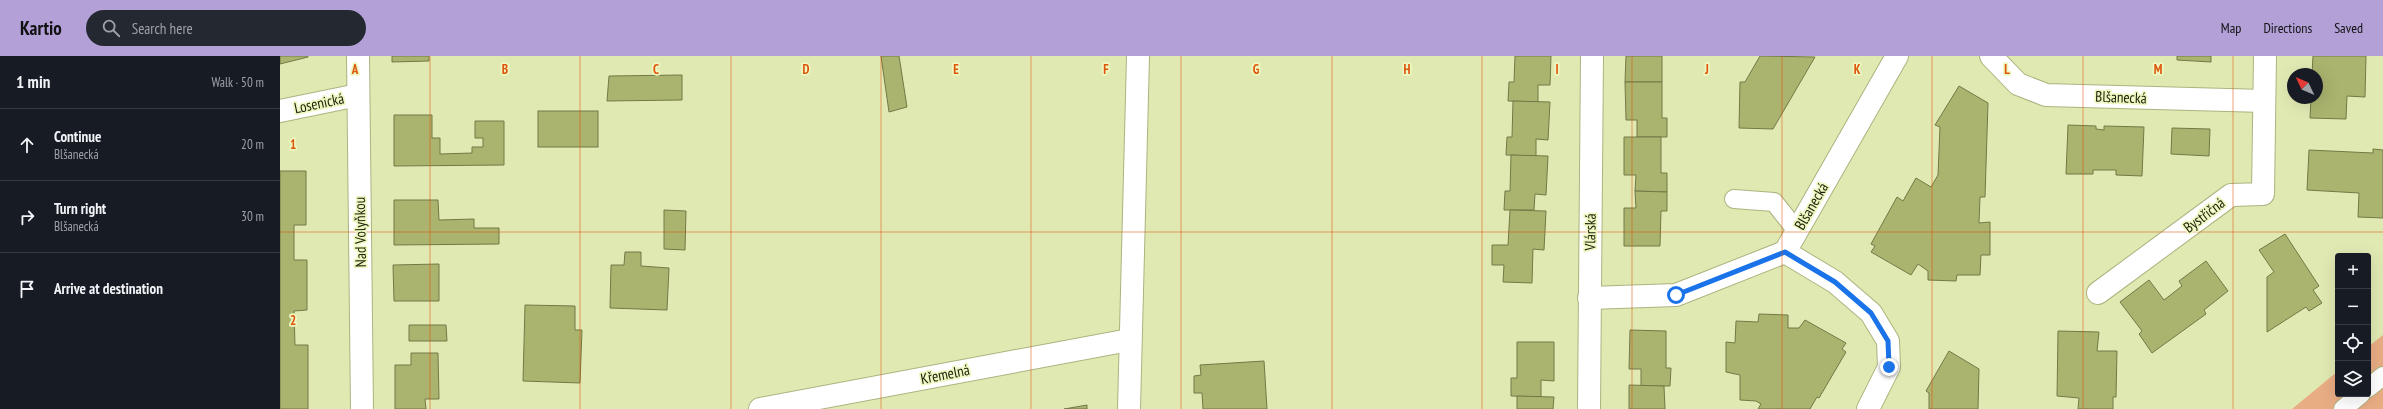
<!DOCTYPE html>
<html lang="en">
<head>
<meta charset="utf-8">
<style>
  :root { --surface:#171b24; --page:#242831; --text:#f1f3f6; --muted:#9ea1a6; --line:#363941; --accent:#b2a0d7 }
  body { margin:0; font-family:"PT Sans Narrow",sans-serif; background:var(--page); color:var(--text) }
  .controls { position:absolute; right:12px; bottom:12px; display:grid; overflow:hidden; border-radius:4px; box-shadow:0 4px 16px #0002 }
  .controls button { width:36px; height:36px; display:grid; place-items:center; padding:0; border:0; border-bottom:1px solid var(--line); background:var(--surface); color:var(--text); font:20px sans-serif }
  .compass { position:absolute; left:2007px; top:12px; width:36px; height:36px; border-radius:50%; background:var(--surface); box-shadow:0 4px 16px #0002; rotate:314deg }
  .stop { position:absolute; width:12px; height:12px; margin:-9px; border:3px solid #1a73e8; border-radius:50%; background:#fff }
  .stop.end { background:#1a73e8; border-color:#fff; box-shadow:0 1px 4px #0008 }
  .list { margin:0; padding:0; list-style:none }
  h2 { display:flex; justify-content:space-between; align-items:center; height:52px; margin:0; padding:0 16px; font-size:17px }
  h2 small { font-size:13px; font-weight:400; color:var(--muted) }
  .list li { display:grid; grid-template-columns:26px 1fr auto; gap:12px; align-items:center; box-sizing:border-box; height:72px; padding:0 16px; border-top:1px solid var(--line) }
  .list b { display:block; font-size:15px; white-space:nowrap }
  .list p { margin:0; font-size:13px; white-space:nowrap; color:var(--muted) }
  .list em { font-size:13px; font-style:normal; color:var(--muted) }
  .icon { flex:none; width:22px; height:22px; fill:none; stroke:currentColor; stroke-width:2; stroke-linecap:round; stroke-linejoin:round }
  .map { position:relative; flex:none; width:2103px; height:353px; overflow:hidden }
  header { display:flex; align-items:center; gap:24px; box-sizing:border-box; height:56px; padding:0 20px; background:var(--accent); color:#111 }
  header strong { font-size:19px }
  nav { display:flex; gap:22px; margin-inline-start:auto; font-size:14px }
  .search { width:280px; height:36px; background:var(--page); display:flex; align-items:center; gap:10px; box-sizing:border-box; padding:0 14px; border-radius:22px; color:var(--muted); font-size:15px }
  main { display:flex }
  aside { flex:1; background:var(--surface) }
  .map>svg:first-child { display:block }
  .green { fill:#e9ad84 }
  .building { fill:#abb46e; stroke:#727947 }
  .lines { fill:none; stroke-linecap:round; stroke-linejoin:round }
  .service-casing { stroke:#acb37f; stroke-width:20 }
  .minor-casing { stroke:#acb37f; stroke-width:24 }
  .service { stroke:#fff; stroke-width:18 }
  .minor { stroke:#fff; stroke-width:22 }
  .route { stroke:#1a73e8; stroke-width:5 }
  .grid { fill:none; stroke:#de560c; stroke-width:1; stroke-opacity:0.55 }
  .labels { text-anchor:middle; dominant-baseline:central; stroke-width:3.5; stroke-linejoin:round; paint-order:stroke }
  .street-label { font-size:15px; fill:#1c1f0a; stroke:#eef7c0 }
  .grid-label { font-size:13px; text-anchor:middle; font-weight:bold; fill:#de560c; stroke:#eef7c0; stroke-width:3.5; stroke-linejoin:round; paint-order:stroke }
</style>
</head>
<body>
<header>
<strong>Kartio</strong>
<div class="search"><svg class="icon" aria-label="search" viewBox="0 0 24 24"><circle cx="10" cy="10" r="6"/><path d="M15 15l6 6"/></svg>Search here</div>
<nav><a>Map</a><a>Directions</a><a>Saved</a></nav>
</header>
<main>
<aside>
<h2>1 min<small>Walk · 50 m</small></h2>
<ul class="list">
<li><svg class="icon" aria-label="ahead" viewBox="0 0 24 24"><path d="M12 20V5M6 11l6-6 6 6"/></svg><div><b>Continue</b><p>Blšanecká</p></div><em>20 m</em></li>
<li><svg class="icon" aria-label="right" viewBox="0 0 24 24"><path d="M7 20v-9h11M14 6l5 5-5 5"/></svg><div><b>Turn right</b><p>Blšanecká</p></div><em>30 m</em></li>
<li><svg class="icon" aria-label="arrive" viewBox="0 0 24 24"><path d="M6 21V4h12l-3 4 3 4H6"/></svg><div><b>Arrive at destination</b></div></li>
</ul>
</aside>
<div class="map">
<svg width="2103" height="353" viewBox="0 0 2103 353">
  <rect width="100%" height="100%" fill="#e1e9b3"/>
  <polygon class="green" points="2103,279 2103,353 2012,353 2058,315 2058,338 2088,338 2088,291"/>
  <g class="building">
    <polygon points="0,0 28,0 28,1 0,8"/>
    <polygon points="112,0 149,0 149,5 112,6"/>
    <polygon points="601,0 619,0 627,51 609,56"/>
    <polygon points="1235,0 1271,0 1270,29 1258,29 1258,46 1228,45 1229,26 1234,26"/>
    <polygon points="1346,0 1382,0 1382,26 1345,26"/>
    <polygon points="1480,0 1535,1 1493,73 1459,72 1460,26 1465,26"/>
    <polygon points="1897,0 1931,0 1931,6 1897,4"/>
    <polygon points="2033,0 2086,0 2085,41 2067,40 2066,63 2030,62 2031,42 2037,42 2037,18 2032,18"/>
    <polygon points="402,19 402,44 327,45 329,20"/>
    <polygon points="1345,26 1382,26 1382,62 1387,62 1387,81 1357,81 1357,64 1346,64"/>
    <polygon points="1679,30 1708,47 1705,141 1700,141 1699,167 1710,166 1710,199 1701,199 1700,219 1677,219 1676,225 1648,224 1648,215 1638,208 1631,219 1591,196 1595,190 1591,188 1617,141 1623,145 1636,122 1651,131 1658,119 1660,71 1655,69"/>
    <polygon points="1233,45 1270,46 1268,84 1256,83 1256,100 1226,99 1227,81 1232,81"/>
    <rect x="258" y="55" width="60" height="36"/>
    <polygon points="114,59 152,59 152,82 160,82 160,98 192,97 192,91 203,91 203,82 195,82 195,65 224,65 224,109 114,110"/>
    <polygon points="1788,69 1816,70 1816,73 1824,74 1824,70 1864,71 1862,120 1836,119 1836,114 1813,114 1813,118 1786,118"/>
    <polygon points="1892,72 1930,73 1929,100 1891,98"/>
    <polygon points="1344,81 1381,81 1381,117 1387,117 1387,136 1355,135 1356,119 1344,119"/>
    <polygon points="2093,93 2103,94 2103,162 2078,161 2079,137 2027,134 2029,94 2093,97"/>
    <polygon points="1231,99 1268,100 1266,139 1255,138 1254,154 1224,154 1225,135 1230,135"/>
    <polygon points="0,115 26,115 26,169 14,169 14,204 27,204 27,254 14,255 15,289 28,289 28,353 0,353"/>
    <polygon points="1355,135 1387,136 1387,155 1381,155 1380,190 1344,190 1344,152 1356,152"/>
    <polygon points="114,144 158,144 159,164 194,163 194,172 219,172 219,188 114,189"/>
    <polygon points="384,154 406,155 405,194 384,193"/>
    <polygon points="1230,154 1266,155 1264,194 1253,193 1252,227 1223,226 1224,209 1212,209 1212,189 1228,189"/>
    <polygon points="2005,178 2039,230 2033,234 2042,247 2029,255 2026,251 1987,276 1987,221 1994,216 1979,194"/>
    <polygon points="345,196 361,196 361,210 389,212 387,254 330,252 331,209 344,209"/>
    <polygon points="1926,205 1948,235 1924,254 1926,258 1872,297 1859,278 1862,275 1840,246 1869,224 1884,244 1902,230 1899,225"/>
    <polygon points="159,208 159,245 114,245 113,209"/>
    <polygon points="245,249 295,250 295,274 302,274 300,327 243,325"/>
    <polygon points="1479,258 1508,259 1508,272 1519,272 1525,264 1566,287 1562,293 1566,296 1539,342 1537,341 1530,353 1478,353 1481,348 1476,345 1460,344 1460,319 1446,316 1446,286 1455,287 1456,265 1478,266"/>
    <polygon points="129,269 166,269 167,285 129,285"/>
    <polygon points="1350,274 1386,275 1386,312 1391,312 1390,330 1361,330 1361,313 1349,313"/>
    <polygon points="1778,275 1819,276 1817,295 1837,295 1836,341 1833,341 1833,353 1798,353 1799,342 1777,340"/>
    <polygon points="1237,286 1274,286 1274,325 1261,324 1261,341 1231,340 1231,322 1237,322"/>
    <polygon points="1669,295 1699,313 1698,353 1649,353 1649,337 1646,335"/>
    <polygon points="131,297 158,297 159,343 145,343 146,353 115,353 115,309 131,309"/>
    <polygon points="984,305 987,353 923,353 922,337 914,337 914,320 921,319 920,309"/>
    <polygon points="1349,329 1384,330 1385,353 1349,353"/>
    <polygon points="1237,340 1274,341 1273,353 1237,353"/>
    <polygon points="807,349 807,353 784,353"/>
  </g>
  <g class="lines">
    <g class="service-casing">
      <g id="service">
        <polyline points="1454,143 1494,146 1517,175"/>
        <polyline points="2088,332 2103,320"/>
        <polyline points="2063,353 2081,338"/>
      </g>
    </g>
    <g class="minor-casing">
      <g id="minor">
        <polyline points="78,0 82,353"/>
        <polyline points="1711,0 1738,28 1766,39 1984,45"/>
        <polyline points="0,55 78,39"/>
        <polyline points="1505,196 1555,226 1591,257 1608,285 1609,311 1588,353"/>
        <polyline points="1818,237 1951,139 1983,138 1985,0"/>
        <polyline points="1309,242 1396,239 1505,196 1617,0"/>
        <polyline points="480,353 849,284"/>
        <polyline points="849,353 858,0"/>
        <polyline points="1309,353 1312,0"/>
      </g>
    </g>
    <use href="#service" class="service"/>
    <use href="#minor" class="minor"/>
  </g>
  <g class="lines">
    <polyline class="route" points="1396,239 1505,196 1555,226 1591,257 1608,285 1609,311"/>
  </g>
  <path class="grid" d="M150,0V353M300,0V353M451,0V353M601,0V353M751,0V353M901,0V353M1052,0V353M1202,0V353M1352,0V353M1502,0V353M1652,0V353M1803,0V353M1953,0V353M0,176H2103"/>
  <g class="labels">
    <g class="street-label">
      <text transform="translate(1841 41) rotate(2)">Blšanecká</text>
      <text transform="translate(39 47) rotate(-12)">Losenická</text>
      <text transform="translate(1531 150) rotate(-60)">Blšanecká</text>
      <text transform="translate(1924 159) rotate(-37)">Bystřičná</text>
      <text transform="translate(80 176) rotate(-91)">Nad Volyňkou</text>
      <text transform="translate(1310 176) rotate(-89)">Vlárská</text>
      <text transform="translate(665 318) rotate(-11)">Křemelná</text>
    </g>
  </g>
  <g class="grid-label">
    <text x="75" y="18">A</text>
    <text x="225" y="18">B</text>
    <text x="376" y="18">C</text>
    <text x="526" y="18">D</text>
    <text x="676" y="18">E</text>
    <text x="826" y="18">F</text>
    <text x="976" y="18">G</text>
    <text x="1127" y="18">H</text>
    <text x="1277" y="18">I</text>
    <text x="1427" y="18">J</text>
    <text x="1577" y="18">K</text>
    <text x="1727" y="18">L</text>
    <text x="1878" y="18">M</text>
    <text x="13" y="93">1</text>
    <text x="13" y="269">2</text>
  </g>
</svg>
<div class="controls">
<button>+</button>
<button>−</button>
<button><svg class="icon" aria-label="locate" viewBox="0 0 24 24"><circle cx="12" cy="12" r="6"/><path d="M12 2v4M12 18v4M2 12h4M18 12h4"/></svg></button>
<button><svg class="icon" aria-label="layers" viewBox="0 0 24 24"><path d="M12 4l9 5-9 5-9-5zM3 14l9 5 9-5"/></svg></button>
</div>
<svg class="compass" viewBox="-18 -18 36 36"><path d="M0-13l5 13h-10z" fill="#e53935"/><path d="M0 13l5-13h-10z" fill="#9ea1a6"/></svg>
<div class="stop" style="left:1396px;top:239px"></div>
<div class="stop end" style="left:1609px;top:311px"></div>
</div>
</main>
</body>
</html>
